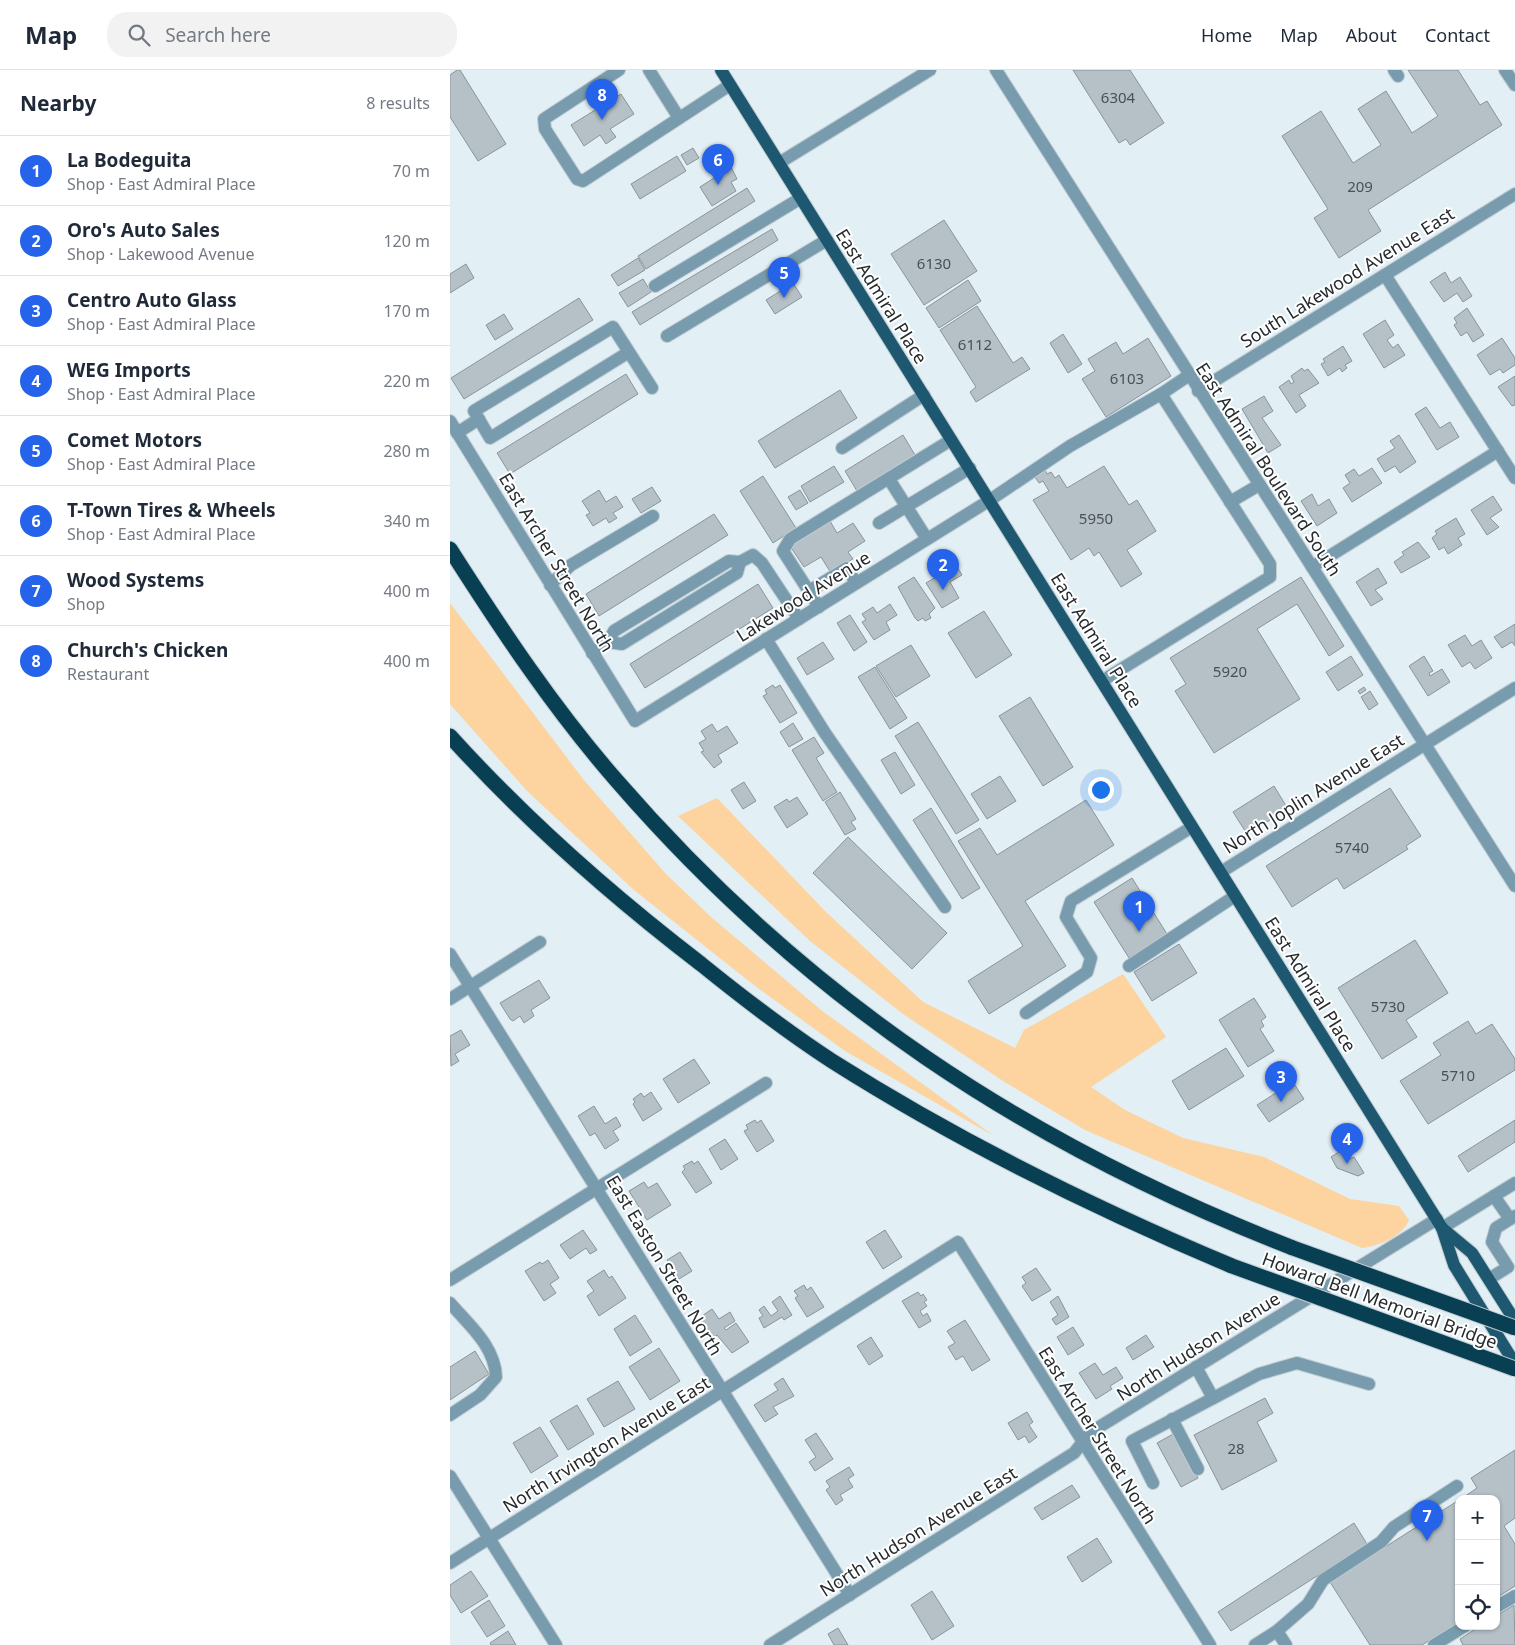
<!DOCTYPE html>
<html lang="en">
<head>
<meta charset="utf-8">
<style>
  :root { --surface:#fff; --page:#f2f2f3; --text:#1f2937; --muted:#747a83; --line:#e0e1e3; --accent:#2563eb }
  body { margin:0; font-family:"Noto Sans",sans-serif; background:var(--page); color:var(--text) }
  .controls { position:absolute; right:15px; bottom:15px; display:grid; overflow:hidden; border-radius:10px; box-shadow:0 1px 4px #0004 }
  .controls button { width:45px; height:45px; display:grid; place-items:center; padding:0; border:0; border-bottom:1px solid var(--line); background:var(--surface); color:var(--text); font:25px sans-serif }
  .you { position:absolute; left:650px; top:719px; width:18px; height:18px; margin:-12px; border:4px solid #fff; border-radius:50%; background:#1a73e8; box-shadow:0 0 0 8px #1a73e833 }
  .badge { display:grid; place-items:center; width:32px; height:32px; border-radius:50%; background:var(--accent); color:#fff; font-size:16px; font-weight:700 }
  .pin { position:absolute; translate:-50% -41px; filter:drop-shadow(0 1px 2px #0008) }
  .pin::after { content:''; position:absolute; top:26px; width:18px; height:15px; background:inherit; clip-path:polygon(0 0,100% 0,50% 100%) }
  .list { margin:0; padding:0; list-style:none }
  h2 { display:flex; justify-content:space-between; align-items:center; height:65px; margin:0; padding:0 20px; font-size:21px }
  h2 small { font-size:16px; font-weight:400; color:var(--muted) }
  .list li { display:grid; grid-template-columns:32px 1fr auto; gap:15px; align-items:center; box-sizing:border-box; height:70px; padding:0 20px; border-top:1px solid var(--line) }
  .list b { display:block; font-size:19px; white-space:nowrap }
  .list p { margin:0; font-size:16px; white-space:nowrap; color:var(--muted) }
  .list em { font-size:16px; font-style:normal; color:var(--muted) }
  .icon { flex:none; width:28px; height:28px; fill:none; stroke:currentColor; stroke-width:2; stroke-linecap:round; stroke-linejoin:round }
  .map { position:relative; flex:none; width:1065px; height:1575px; overflow:hidden }
  header { display:flex; align-items:center; gap:30px; box-sizing:border-box; height:70px; padding:0 25px; background:var(--surface); border-bottom:1px solid var(--line) }
  header strong { font-size:24px }
  nav { display:flex; gap:28px; margin-inline-start:auto; font-size:18px }
  .search { width:350px; height:45px; background:var(--page); display:flex; align-items:center; gap:12px; box-sizing:border-box; padding:0 18px; border-radius:20px; color:var(--muted); font-size:19px }
  main { display:flex }
  aside { flex:1; background:var(--surface) }
  .map>svg:first-child { display:block }
  .green { fill:#fdd39f }
  .building { fill:#b5c1c7; stroke:#89959a }
  .lines { fill:none; stroke-linecap:round; stroke-linejoin:round }
  .minor-casing { stroke:#c0ccd1; stroke-width:14 }
  .major-casing { stroke:#c0ccd1; stroke-width:14 }
  .highway-casing { stroke:#c0ccd1; stroke-width:17 }
  .minor { stroke:#789cae; stroke-width:12 }
  .major { stroke:#1d5870; stroke-width:12 }
  .highway { stroke:#083f53; stroke-width:15 }
  .highway-bridge-casing { stroke:#c0ccd1; stroke-width:17; stroke-linecap:butt }
  .highway-bridge { stroke:#083f53; stroke-width:15 }
  .labels { text-anchor:middle; dominant-baseline:central; stroke-width:4; stroke-linejoin:round; paint-order:stroke }
  .number-label { font-size:15px; fill:#4a5054 }
  .street-label { font-size:18px; fill:#262b2d; stroke:#fff }
</style>
</head>
<body>
<header>
<strong>Map</strong>
<div class="search"><svg class="icon" aria-label="search" viewBox="0 0 24 24"><circle cx="10" cy="10" r="6"/><path d="M15 15l6 6"/></svg>Search here</div>
<nav><a>Home</a><a>Map</a><a>About</a><a>Contact</a></nav>
</header>
<main>
<aside>
<h2>Nearby<small>8 results</small></h2>
<ul class="list">
<li><span class="badge">1</span><div><b>La Bodeguita</b><p>Shop · East Admiral Place</p></div><em>70 m</em></li>
<li><span class="badge">2</span><div><b>Oro's Auto Sales</b><p>Shop · Lakewood Avenue</p></div><em>120 m</em></li>
<li><span class="badge">3</span><div><b>Centro Auto Glass</b><p>Shop · East Admiral Place</p></div><em>170 m</em></li>
<li><span class="badge">4</span><div><b>WEG Imports</b><p>Shop · East Admiral Place</p></div><em>220 m</em></li>
<li><span class="badge">5</span><div><b>Comet Motors</b><p>Shop · East Admiral Place</p></div><em>280 m</em></li>
<li><span class="badge">6</span><div><b>T-Town Tires &amp; Wheels</b><p>Shop · East Admiral Place</p></div><em>340 m</em></li>
<li><span class="badge">7</span><div><b>Wood Systems</b><p>Shop</p></div><em>400 m</em></li>
<li><span class="badge">8</span><div><b>Church's Chicken</b><p>Restaurant</p></div><em>400 m</em></li>
</ul>
</aside>
<div class="map">
<svg width="1065" height="1575" viewBox="0 0 1065 1575">
  <rect width="100%" height="100%" fill="#e2eff5"/>
  <g class="green">
    <polygon points="0,533 133,709 216,804 261,847 371,940 544,1066 395,981 305,916 184,820 77,721 0,634"/>
    <path d="M267,728L375,841L473,932L565,978L574,960L673,904L716,967L641,1017L675,1040L733,1068L814,1087L900,1129L949,1136L959,1150C953,1166 929,1176 912,1178L635,1060L553,1011L453,944L360,871L228,746Z"/>
  </g>
  <g class="building">
    <polygon points="7,0 10,0 56,74 28,91 0,47 0,5"/>
    <polygon points="623,0 680,0 714,53 680,75 676,69 669,73"/>
    <polygon points="958,0 1008,0 1030,35 1037,31 1052,55 918,140 931,161 889,188 864,148 878,139 832,66 871,41 903,93 931,75 908,39 936,21 962,63 988,46"/>
    <polygon points="171,24 184,44 160,59 166,67 156,74 150,65 134,76 121,55"/>
    <polygon points="243,78 249,88 237,95 231,85"/>
    <polygon points="227,86 236,101 190,129 181,114"/>
    <polygon points="281,97 287,109 281,112 286,121 262,136 250,117"/>
    <polygon points="297,118 305,131 196,199 188,186"/>
    <polygon points="494,150 527,201 474,235 441,184"/>
    <polygon points="322,159 328,170 190,255 182,242"/>
    <polygon points="188,188 195,200 168,216 161,205"/>
    <polygon points="16,194 24,208 0,223 0,204"/>
    <polygon points="995,202 1001,213 1010,207 1022,226 1013,232 1007,223 994,232 980,212"/>
    <polygon points="193,209 201,222 178,237 169,223"/>
    <polygon points="518,210 531,231 489,258 476,238"/>
    <polygon points="343,213 352,227 325,244 316,230"/>
    <polygon points="129,228 143,250 14,329 1,308"/>
    <polygon points="527,236 563,293 572,287 580,299 526,332 520,322 526,317 490,260"/>
    <polygon points="1017,238 1034,265 1023,272 1017,262 1011,266 1004,255 1007,253 1004,248"/>
    <polygon points="54,244 63,259 45,270 36,255"/>
    <polygon points="935,250 944,265 937,270 943,278 948,274 955,285 934,298 913,264"/>
    <polygon points="613,264 632,294 618,303 600,273"/>
    <polygon points="698,268 721,306 656,347 632,309 645,301 638,289 666,272 673,284"/>
    <polygon points="1052,268 1065,288 1065,295 1053,303 1050,299 1040,305 1027,285"/>
    <polygon points="893,276 902,291 895,295 897,298 892,302 890,298 878,306 871,294 875,292 873,289"/>
    <polygon points="852,298 854,301 858,299 869,313 849,325 856,336 846,343 829,317 839,310 841,314 844,312 841,306"/>
    <polygon points="176,304 188,324 60,404 47,383"/>
    <polygon points="1065,306 1065,335 1062,336 1048,317"/>
    <polygon points="390,320 407,348 325,398 308,371"/>
    <polygon points="814,326 823,341 812,348 831,375 818,383 792,339"/>
    <polygon points="976,337 990,358 1000,352 1009,367 987,380 965,344"/>
    <polygon points="453,365 465,385 407,421 395,401"/>
    <polygon points="949,365 966,392 950,403 945,396 935,402 927,389 945,378 940,371"/>
    <polygon points="384,396 394,412 360,432 351,416"/>
    <polygon points="654,396 679,435 687,430 706,461 677,480 692,504 671,517 649,482 644,486 639,478 621,490 583,430 599,421 593,411 589,413 583,404 594,398 597,404 601,402 605,408 609,405 617,418"/>
    <polygon points="922,398 932,413 902,432 893,418 900,413 895,405 904,399 909,406"/>
    <polygon points="313,406 346,458 323,473 290,421"/>
    <polygon points="202,417 211,431 191,443 182,429"/>
    <polygon points="149,420 156,432 166,426 173,437 163,443 167,448 159,453 156,448 143,456 136,445 140,443 132,431"/>
    <polygon points="350,420 358,433 346,440 338,427"/>
    <polygon points="862,424 868,436 879,429 887,443 867,456 851,431"/>
    <polygon points="1043,426 1052,440 1040,448 1049,457 1037,465 1021,440"/>
    <polygon points="264,444 278,465 149,546 136,524"/>
    <polygon points="1006,448 1015,464 1008,468 1012,475 998,484 994,477 989,480 982,468 987,464 985,461"/>
    <polygon points="380,451 387,463 403,453 415,471 398,482 403,489 381,503 371,487 354,497 340,476"/>
    <polygon points="968,472 980,487 951,503 944,492 954,485 952,482"/>
    <polygon points="506,495 512,505 500,512 509,528 492,538 476,513"/>
    <polygon points="928,498 937,513 925,520 933,529 921,536 906,512"/>
    <polygon points="464,507 485,538 479,544 481,548 475,551 473,548 468,551 465,548 448,517"/>
    <polygon points="851,507 894,576 879,586 847,534 807,559 850,629 764,683 725,621 736,614 720,588"/>
    <polygon points="308,514 323,538 195,618 180,594"/>
    <polygon points="440,534 447,545 436,552 440,560 424,570 412,552 416,550 412,544 423,537 427,543"/>
    <polygon points="534,541 562,585 526,608 498,563"/>
    <polygon points="400,545 417,572 404,581 387,553"/>
    <polygon points="1065,554 1065,576 1062,572 1052,578 1044,567"/>
    <polygon points="1015,565 1022,576 1031,570 1042,588 1025,599 1020,592 1012,597 998,575"/>
    <polygon points="373,572 384,589 357,605 347,588"/>
    <polygon points="461,575 480,606 446,627 426,596"/>
    <polygon points="901,586 913,605 888,621 876,602"/>
    <polygon points="974,586 983,601 979,603 980,606 992,599 1000,612 978,626 959,596"/>
    <polygon points="425,597 457,648 440,659 408,607"/>
    <polygon points="323,615 325,618 330,615 347,643 330,653 313,626 317,624 315,620"/>
    <polygon points="914,617 916,620 910,624 908,621"/>
    <polygon points="920,621 928,634 919,640 911,627"/>
    <polygon points="580,627 623,697 593,716 549,646"/>
    <polygon points="468,652 529,750 506,764 445,666"/>
    <polygon points="343,653 353,669 339,677 330,662"/>
    <polygon points="262,654 267,662 277,656 288,673 268,685 272,692 264,698 251,682 254,681 249,673 256,669 251,661"/>
    <polygon points="364,667 374,683 366,688 387,722 373,731 342,680"/>
    <polygon points="445,682 465,715 451,724 431,690"/>
    <polygon points="550,706 566,731 537,749 521,724"/>
    <polygon points="294,712 306,731 293,739 281,720"/>
    <polygon points="824,716 838,739 797,764 783,742"/>
    <polygon points="940,718 971,766 956,776 958,779 894,819 887,808 842,837 816,796"/>
    <polygon points="390,722 406,749 401,752 406,759 395,765 375,732"/>
    <polygon points="347,727 358,744 337,758 324,737 337,729 339,732"/>
    <polygon points="636,730 664,775 575,831 616,896 539,944 518,911 573,876 508,771 530,758 547,785"/>
    <polygon points="481,738 530,818 512,829 463,750"/>
    <polygon points="398,767 497,863 462,899 363,803"/>
    <polygon points="682,808 717,864 679,888 644,832"/>
    <polygon points="965,870 998,923 956,950 967,967 932,989 888,918"/>
    <polygon points="729,874 747,903 702,931 684,902"/>
    <polygon points="89,910 100,928 81,940 84,946 74,953 70,946 63,951 60,949 50,933"/>
    <polygon points="804,928 816,947 811,951 814,956 810,959 824,981 798,997 769,950"/>
    <polygon points="1018,951 1026,964 1042,954 1065,989 1065,1000 978,1054 950,1011 991,985 983,973"/>
    <polygon points="11,960 20,975 5,984 9,991 1,996 0,966"/>
    <polygon points="776,978 794,1006 739,1040 722,1011"/>
    <polygon points="244,989 260,1013 228,1033 213,1009"/>
    <polygon points="843,1012 854,1029 819,1052 807,1035"/>
    <polygon points="201,1022 212,1039 193,1051 183,1034 185,1032 183,1029 191,1023 194,1027"/>
    <polygon points="144,1036 155,1054 166,1047 171,1056 163,1061 169,1070 155,1079 145,1063 140,1066 128,1046"/>
    <polygon points="305,1050 307,1053 311,1050 324,1071 307,1082 294,1061 298,1059 296,1055"/>
    <polygon points="1065,1050 1065,1072 1018,1102 1008,1086"/>
    <polygon points="275,1069 288,1089 271,1100 259,1079"/>
    <polygon points="892,1080 898,1090 904,1087 914,1103 908,1106 887,1098 881,1087"/>
    <polygon points="242,1091 244,1094 248,1091 262,1113 246,1123 232,1102 235,1099 233,1096"/>
    <polygon points="194,1112 198,1118 207,1113 221,1135 197,1150 179,1121"/>
    <polygon points="133,1160 147,1180 140,1184 136,1178 120,1189 110,1175"/>
    <polygon points="435,1160 452,1187 433,1199 416,1172"/>
    <polygon points="230,1182 242,1201 229,1209 218,1197 221,1196 217,1190"/>
    <polygon points="98,1190 109,1208 100,1214 106,1223 94,1231 75,1201 90,1192 92,1194"/>
    <polygon points="586,1198 601,1220 582,1231 572,1216 576,1213 572,1207"/>
    <polygon points="154,1200 159,1208 162,1206 176,1228 149,1246 137,1226 144,1221 137,1211"/>
    <polygon points="354,1215 357,1220 361,1217 374,1237 357,1247 345,1228 348,1226 344,1221"/>
    <polygon points="468,1222 471,1226 473,1224 477,1230 474,1232 477,1236 470,1241 473,1246 477,1243 481,1251 469,1258 452,1231"/>
    <polygon points="330,1226 342,1245 334,1250 332,1247 314,1258 309,1248 313,1246 309,1240 314,1236 321,1246 328,1241 322,1232"/>
    <polygon points="608,1226 619,1247 606,1255 602,1249 608,1245 600,1232"/>
    <polygon points="262,1239 269,1249 280,1242 285,1251 274,1258 276,1260 286,1253 299,1272 282,1283 267,1265 262,1269 249,1248"/>
    <polygon points="185,1245 202,1272 180,1286 164,1259"/>
    <polygon points="515,1250 540,1290 522,1301 513,1286 506,1290 498,1277 505,1273 497,1261"/>
    <polygon points="623,1257 634,1275 618,1285 607,1267"/>
    <polygon points="696,1265 704,1277 683,1290 676,1278"/>
    <polygon points="421,1267 433,1286 419,1295 407,1276"/>
    <polygon points="209,1278 230,1311 200,1330 179,1297"/>
    <polygon points="25,1281 39,1304 0,1330 0,1297"/>
    <polygon points="645,1293 653,1305 666,1297 673,1308 660,1316 662,1319 646,1329 629,1303"/>
    <polygon points="333,1308 344,1326 323,1337 328,1344 315,1352 304,1335 328,1320 324,1314"/>
    <polygon points="168,1311 185,1339 154,1357 137,1329"/>
    <polygon points="815,1328 823,1343 807,1352 827,1391 772,1420 744,1365"/>
    <polygon points="127,1335 144,1364 118,1380 100,1351"/>
    <polygon points="577,1342 583,1352 579,1355 587,1367 579,1373 575,1366 568,1370 558,1353"/>
    <polygon points="90,1357 108,1386 81,1403 63,1373"/>
    <polygon points="366,1363 383,1389 365,1401 359,1392 366,1387 355,1370"/>
    <polygon points="725,1363 748,1408 731,1417 707,1373"/>
    <polygon points="1065,1380 1065,1448 1054,1456 1065,1474 1065,1516 1046,1528 1046,1429 1011,1429 1027,1418 1021,1408"/>
    <polygon points="399,1397 404,1405 398,1409 403,1417 390,1425 393,1430 386,1435 376,1420 380,1417 376,1411"/>
    <polygon points="622,1415 630,1427 592,1450 584,1438"/>
    <polygon points="1009,1430 1009,1552 972,1575 920,1575 880,1512"/>
    <polygon points="904,1453 917,1474 781,1561 768,1542"/>
    <polygon points="647,1468 662,1492 632,1512 617,1487"/>
    <polygon points="21,1501 38,1526 11,1543 0,1525 0,1515"/>
    <polygon points="482,1521 504,1556 482,1570 461,1535"/>
    <polygon points="39,1530 55,1556 37,1567 21,1542"/>
    <polygon points="1064,1535 1065,1575 1013,1575 1010,1569 1030,1556 1046,1556 1046,1546"/>
    <polygon points="388,1558 398,1575 384,1575 378,1564"/>
    <polygon points="58,1561 66,1575 41,1575 40,1573"/>
  </g>
  <g class="lines">
    <g class="minor-casing">
      <g id="minor">
        <polyline points="169,0 94,49 95,59 127,109 133,111 280,15"/>
        <polyline points="199,0 229,48"/>
        <polyline points="546,0 1065,816"/>
        <polyline points="944,0 948,6"/>
        <polyline points="1055,0 1065,15"/>
        <polyline points="329,93 480,0"/>
        <polyline points="935,205 1065,408"/>
        <polyline points="205,216 351,128"/>
        <polyline points="217,266 377,170"/>
        <polyline points="179,282 40,368 24,341 163,257 202,318"/>
        <polyline points="748,321 1065,124"/>
        <polyline points="0,351 185,651 540,430 620,376 711,324"/>
        <polyline points="7,363 29,349"/>
        <polyline points="392,378 474,325"/>
        <polyline points="439,409 477,469"/>
        <polyline points="780,432 809,415"/>
        <polyline points="429,453 520,398"/>
        <polyline points="862,497 1048,381"/>
        <polyline points="100,515 121,495 203,446"/>
        <polyline points="359,521 397,498 406,513"/>
        <polyline points="369,537 333,481 340,469 501,370"/>
        <polyline points="316,569 375,663 495,837"/>
        <polyline points="158,572 172,574 287,503 290,492"/>
        <polyline points="142,583 158,572 164,561 279,491 290,492 303,485 312,493 349,549"/>
        <polyline points="652,611 820,507 820,494 711,324 738,306"/>
        <polyline points="771,802 1065,618"/>
        <polyline points="0,884 400,1525"/>
        <polyline points="679,896 785,826"/>
        <polyline points="0,929 90,872"/>
        <polyline points="576,943 637,902 641,888 616,847 621,831 742,757"/>
        <polyline points="1044,1126 1060,1149"/>
        <polyline points="992,1158 1065,1113"/>
        <polyline points="1039,1209 1058,1197 1042,1172 1046,1158 1065,1146"/>
        <polyline points="0,1210 316,1013"/>
        <path d="M0,1233C19,1255 45,1276 46,1307L30,1325L0,1345"/>
        <polyline points="746,1297 763,1328"/>
        <polyline points="722,1349 748,1399"/>
        <polyline points="0,1406 106,1575"/>
        <polyline points="703,1413 682,1371 809,1304 847,1293 919,1314"/>
        <polyline points="0,1493 508,1172 760,1575"/>
        <polyline points="1046,1537 1065,1526"/>
        <polyline points="827,1561 858,1534 873,1510 931,1472 944,1457 1007,1416"/>
        <polyline points="320,1575 624,1383 641,1362 987,1149"/>
        <polyline points="805,1575 827,1561 836,1575"/>
        <polyline points="984,1575 1015,1556"/>
      </g>
    </g>
    <g class="major-casing">
      <g id="major">
        <polyline points="271,0 992,1158 1004,1195 1065,1294"/>
        <polyline points="992,1158 1022,1183 1065,1251"/>
      </g>
    </g>
    <g class="highway-casing">
      <g id="highway">
        <path d="M0,479C51,559 104,639 167,711C356,929 575,1074 843,1178"/>
        <path d="M0,666C76,750 161,825 251,894C293,928 336,961 382,991C508,1071 644,1138 782,1196"/>
      </g>
    </g>
    <use href="#minor" class="minor"/>
    <use href="#major" class="major"/>
    <use href="#highway" class="highway"/>
    <g class="highway-bridge-casing">
      <g id="highway-bridge">
        <polyline points="843,1178 1065,1258"/>
        <polyline points="782,1196 1065,1299"/>
      </g>
    </g>
    <use href="#highway-bridge" class="highway-bridge"/>
  </g>
  <g class="labels">
    <g class="number-label">
      <text x="668" y="27">6304</text>
      <text x="910" y="116">209</text>
      <text x="484" y="193">6130</text>
      <text x="525" y="274">6112</text>
      <text x="677" y="308">6103</text>
      <text x="646" y="448">5950</text>
      <text x="780" y="601">5920</text>
      <text x="902" y="777">5740</text>
      <text x="938" y="936">5730</text>
      <text x="1008" y="1005">5710</text>
      <text x="786" y="1378">28</text>
    </g>
    <g class="street-label">
      <text transform="translate(897 207) rotate(-32)">South Lakewood Avenue East</text>
      <text transform="translate(432 226) rotate(58)">East Admiral Place</text>
      <text transform="translate(819 399) rotate(57)">East Admiral Boulevard South</text>
      <text transform="translate(107 492) rotate(59)">East Archer Street North</text>
      <text transform="translate(353 526) rotate(-32)">Lakewood Avenue</text>
      <text transform="translate(647 570) rotate(58)">East Admiral Place</text>
      <text transform="translate(863 723) rotate(-32)">North Joplin Avenue East</text>
      <text transform="translate(861 914) rotate(58)">East Admiral Place</text>
      <text transform="translate(215 1195) rotate(59)">East Easton Street North</text>
      <text transform="translate(930 1230) rotate(20)">Howard Bell Memorial Bridge</text>
      <text transform="translate(748 1276) rotate(-32)">North Hudson Avenue</text>
      <text transform="translate(648 1365) rotate(58)">East Archer Street North</text>
      <text transform="translate(156 1374) rotate(-32)">North Irvington Avenue East</text>
      <text transform="translate(468 1461) rotate(-32)">North Hudson Avenue East</text>
    </g>
  </g>
</svg>
<div class="controls">
<button>+</button>
<button>−</button>
<button><svg class="icon" aria-label="locate" viewBox="0 0 24 24"><circle cx="12" cy="12" r="6"/><path d="M12 2v4M12 18v4M2 12h4M18 12h4"/></svg></button>
</div>
<div class="you"></div>
<div class="pin badge" style="left:689px;top:862px">1</div>
<div class="pin badge" style="left:493px;top:520px">2</div>
<div class="pin badge" style="left:831px;top:1032px">3</div>
<div class="pin badge" style="left:897px;top:1094px">4</div>
<div class="pin badge" style="left:334px;top:228px">5</div>
<div class="pin badge" style="left:268px;top:115px">6</div>
<div class="pin badge" style="left:977px;top:1471px">7</div>
<div class="pin badge" style="left:152px;top:50px">8</div>
</div>
</main>
</body>
</html>
